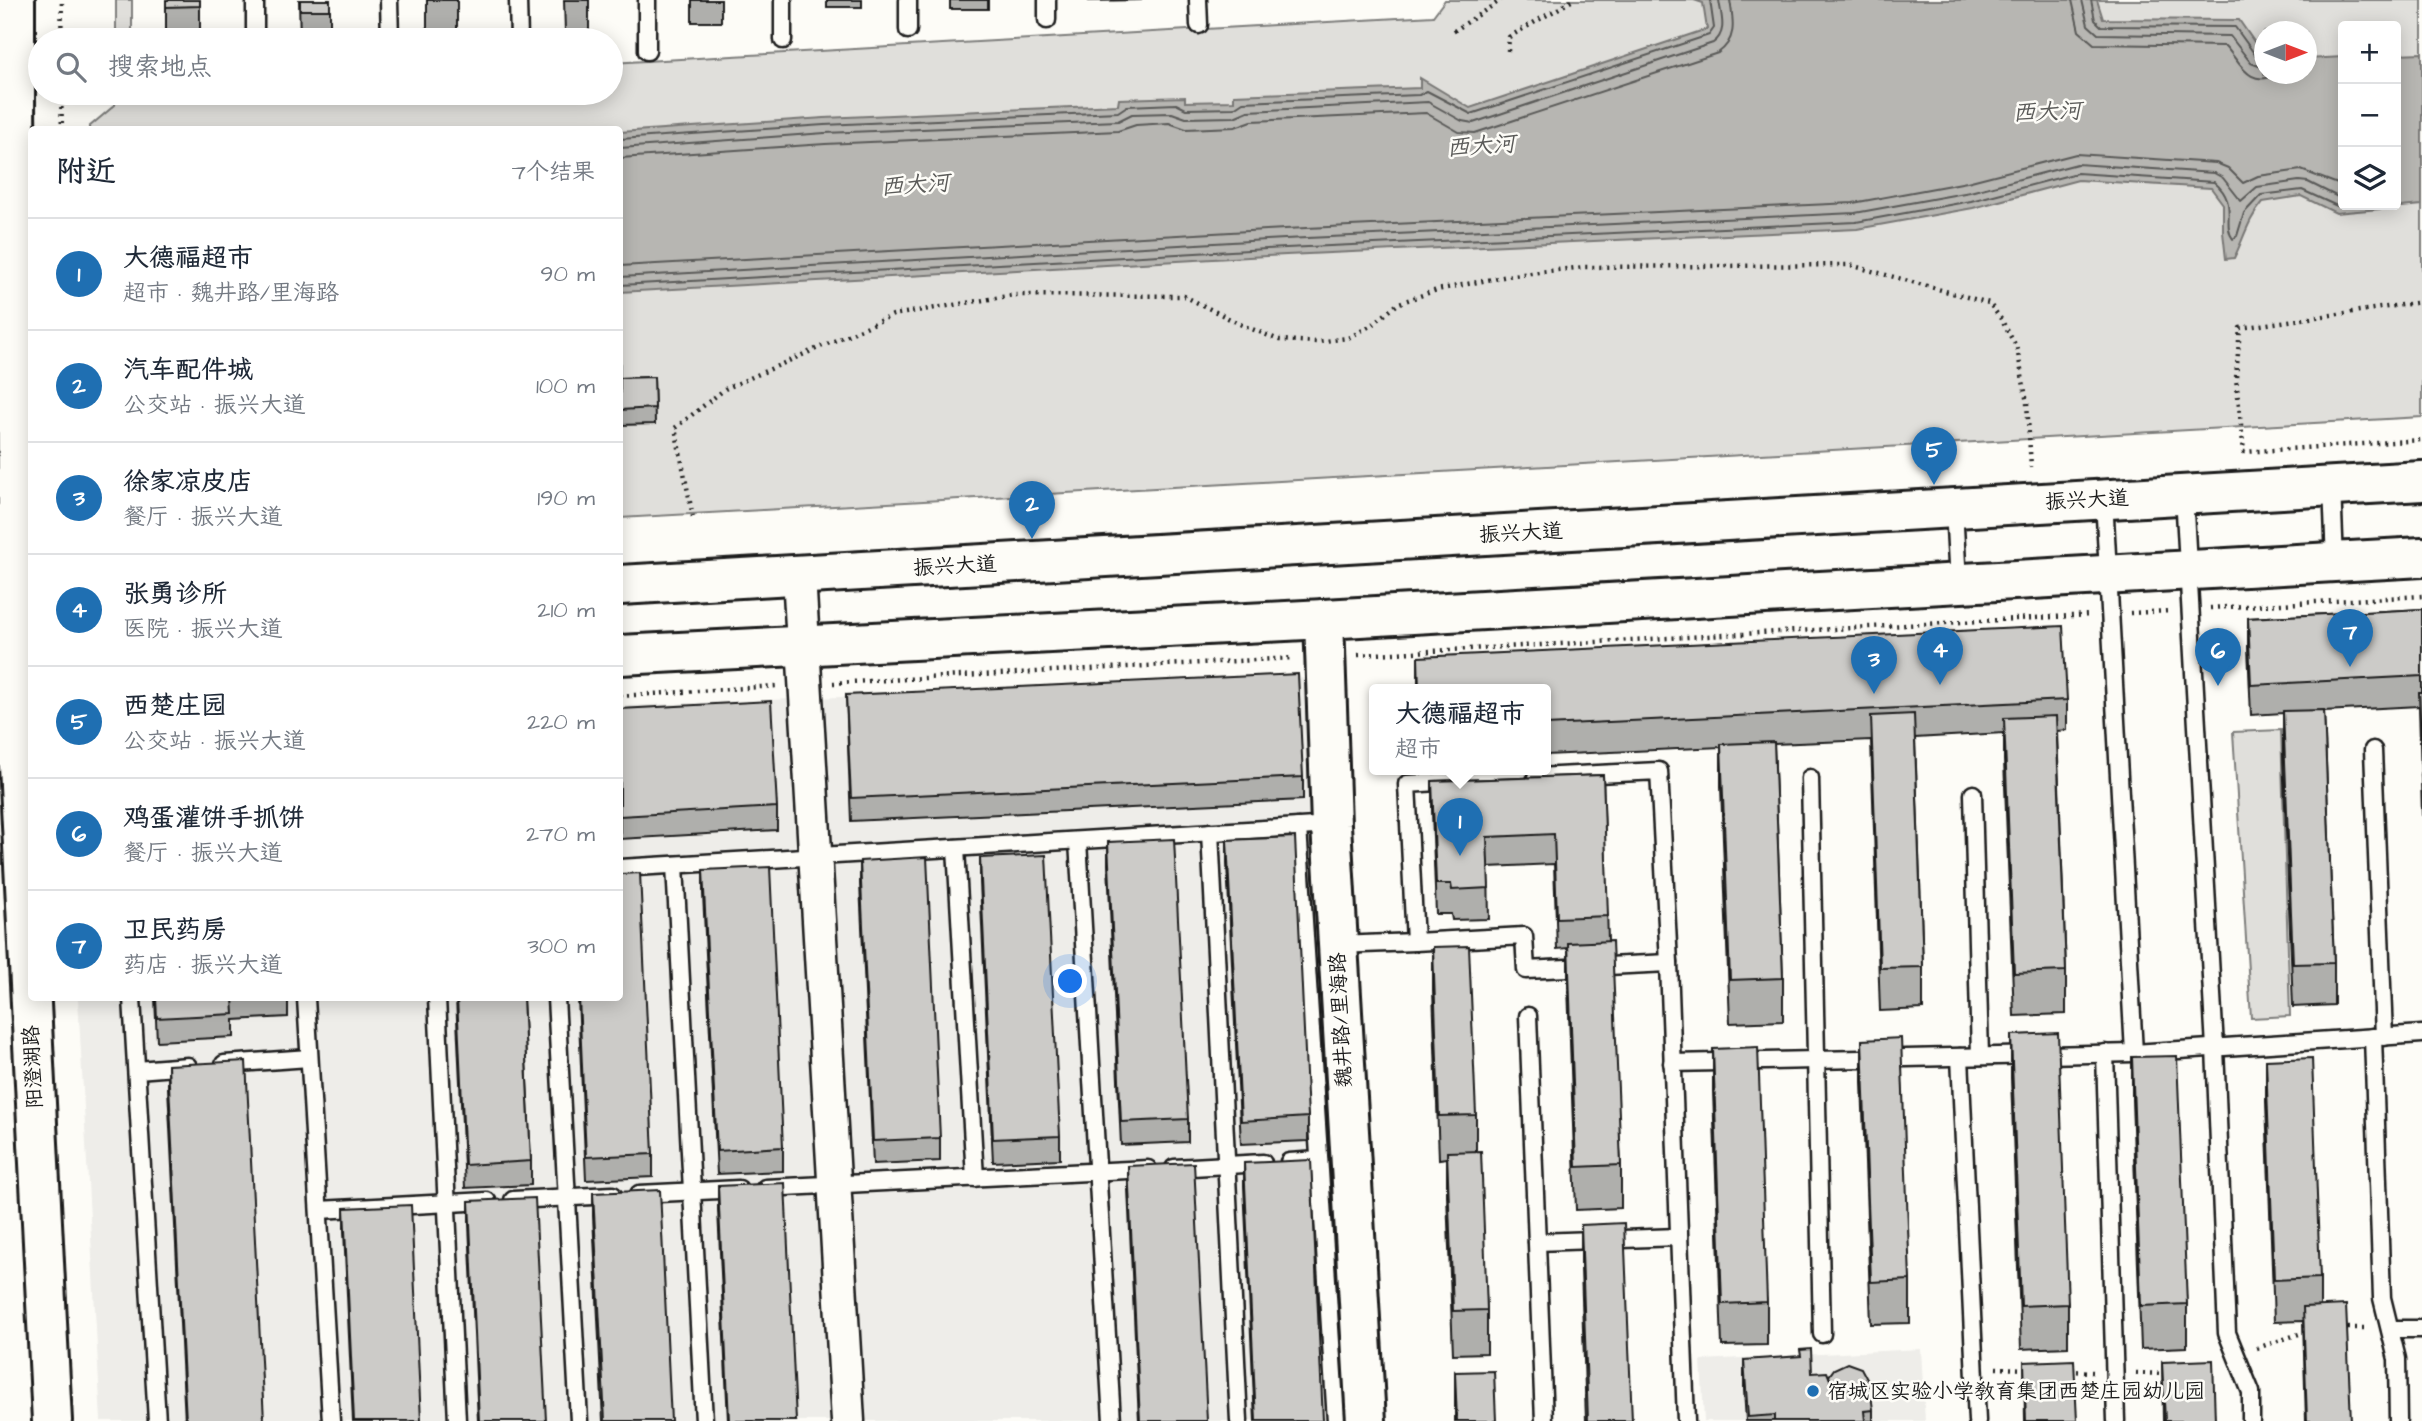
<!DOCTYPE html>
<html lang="zh">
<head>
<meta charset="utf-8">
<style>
  :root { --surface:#fff; --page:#f2f2f3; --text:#1f2937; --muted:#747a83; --line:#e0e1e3; --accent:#1f6fb2 }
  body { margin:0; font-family:"Architects Daughter","LXGW WenKai TC",sans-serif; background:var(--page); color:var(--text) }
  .controls { position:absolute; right:21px; top:21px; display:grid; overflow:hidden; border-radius:7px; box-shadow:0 4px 18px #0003 }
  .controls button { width:63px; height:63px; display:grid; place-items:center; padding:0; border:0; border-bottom:2px solid var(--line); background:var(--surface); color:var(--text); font:35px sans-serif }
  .compass { position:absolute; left:2254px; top:21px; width:63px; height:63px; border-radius:50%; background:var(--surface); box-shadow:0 4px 18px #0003; rotate:90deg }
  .you { position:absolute; left:1071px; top:982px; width:24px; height:24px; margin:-18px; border:5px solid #fff; border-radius:50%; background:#1a73e8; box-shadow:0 0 0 10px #1a73e833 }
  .badge { display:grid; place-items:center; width:46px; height:46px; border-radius:50%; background:var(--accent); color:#fff; font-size:23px; font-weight:700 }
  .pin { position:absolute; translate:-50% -58px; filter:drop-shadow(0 2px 4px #0008) }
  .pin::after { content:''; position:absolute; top:37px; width:24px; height:21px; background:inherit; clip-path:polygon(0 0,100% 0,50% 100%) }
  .popup { position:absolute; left:1369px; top:684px; width:182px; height:91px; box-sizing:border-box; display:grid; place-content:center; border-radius:7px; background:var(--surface); filter:drop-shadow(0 2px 5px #0005); font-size:23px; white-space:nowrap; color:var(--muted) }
  .popup b { font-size:26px; color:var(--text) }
  .popup::after { content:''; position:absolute; left:50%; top:100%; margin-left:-14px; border:14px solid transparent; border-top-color:var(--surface) }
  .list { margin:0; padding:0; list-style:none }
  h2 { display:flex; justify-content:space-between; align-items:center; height:91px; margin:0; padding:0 28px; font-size:30px }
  h2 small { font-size:23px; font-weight:400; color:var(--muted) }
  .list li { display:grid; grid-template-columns:46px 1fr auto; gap:21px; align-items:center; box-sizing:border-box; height:112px; padding:0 28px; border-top:2px solid var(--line) }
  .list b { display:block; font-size:26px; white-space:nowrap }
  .list p { margin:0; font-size:23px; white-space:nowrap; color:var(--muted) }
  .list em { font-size:23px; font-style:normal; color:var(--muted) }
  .icon { flex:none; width:38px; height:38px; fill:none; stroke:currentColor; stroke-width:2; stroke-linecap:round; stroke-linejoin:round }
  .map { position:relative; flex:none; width:2422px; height:1421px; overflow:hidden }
  .search { position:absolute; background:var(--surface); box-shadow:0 4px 18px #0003; left:28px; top:28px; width:595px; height:77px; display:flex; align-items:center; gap:18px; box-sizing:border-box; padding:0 24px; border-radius:38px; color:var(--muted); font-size:26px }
  .panel { position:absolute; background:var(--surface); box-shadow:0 4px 18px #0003; left:28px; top:126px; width:595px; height:875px; border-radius:7px }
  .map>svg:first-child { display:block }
  .built { fill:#eeede9 }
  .green { fill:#e0dfdb; stroke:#7e7e7c; stroke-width:2; fill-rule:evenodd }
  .water { fill:#b7b6b2; stroke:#797876; stroke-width:2 }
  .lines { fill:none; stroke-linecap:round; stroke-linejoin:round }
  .shore { stroke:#5a5a58; stroke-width:2 }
  .lane-casing { stroke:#1c1c1c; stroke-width:21 }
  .street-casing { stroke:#1c1c1c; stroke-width:37 }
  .secondary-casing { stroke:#1c1c1c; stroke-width:44 }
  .path { stroke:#1c1c1c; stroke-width:4.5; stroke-dasharray:2 5; stroke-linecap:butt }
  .lane { stroke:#fdfcf7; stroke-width:16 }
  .street { stroke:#fdfcf7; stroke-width:32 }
  .secondary { stroke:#fdfcf7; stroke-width:38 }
  .secondary-bridge-casing { stroke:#1c1c1c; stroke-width:44; stroke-linecap:butt }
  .secondary-bridge { stroke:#fdfcf7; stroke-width:38 }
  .wall { fill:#afafac; stroke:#1c1c1c; stroke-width:2 }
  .building { fill:#cccbc8; stroke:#1c1c1c; stroke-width:2 }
  .poi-dot { fill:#1f6fb2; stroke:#fdfcf7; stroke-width:2.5 }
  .labels { text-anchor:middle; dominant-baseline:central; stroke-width:5; stroke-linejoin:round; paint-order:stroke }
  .street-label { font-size:21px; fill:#1c1c1c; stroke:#fdfcf7 }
  .poi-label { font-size:21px; fill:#1c1c1c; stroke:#fdfcf7; text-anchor:start }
  .water-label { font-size:23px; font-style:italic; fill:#5a5a58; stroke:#fdfcf7 }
</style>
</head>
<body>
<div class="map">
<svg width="2422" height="1421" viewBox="0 0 2422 1421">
  <rect width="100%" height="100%" fill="#fdfcf7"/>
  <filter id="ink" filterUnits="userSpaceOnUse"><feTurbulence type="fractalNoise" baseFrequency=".0143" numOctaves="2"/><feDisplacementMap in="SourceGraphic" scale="14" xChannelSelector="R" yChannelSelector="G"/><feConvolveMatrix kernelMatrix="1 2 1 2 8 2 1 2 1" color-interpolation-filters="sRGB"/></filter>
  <g filter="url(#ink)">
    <g class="built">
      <polygon points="1308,678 1351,1421 101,1421 78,998 620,998 620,706"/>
      <polygon points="1921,1349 1925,1421 1704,1421 1701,1360"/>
    </g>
    <g class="green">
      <rect x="116" y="0" width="16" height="40"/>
      <path d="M1445,0H2422V417L620,518V130H89V127L115,105L116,93H611V63L1433,16ZM2343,26H2396V205H2343ZM2264,32H2306V74H2264Z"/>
      <polygon points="2281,730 2290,1016 2251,1018 2233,732"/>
    </g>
    <path class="water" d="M1694,0H2097L2103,19L2239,20L2264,56V74H2306L2307,59L2343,57V205H2396V54L2422,53V205L2336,213L2301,196L2263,202C2248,219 2244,238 2234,258L2226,259L2223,232V204L2211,188L2078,180L1973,208L1857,229L1286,255L620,292V132L824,118L1118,105L1119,99L1185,97V102L1234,101V95L1420,88V78L1470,108L1707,29L1703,3Z"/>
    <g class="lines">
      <g class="shore">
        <path d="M2072,0L2079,31L2094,44L2225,46C2241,63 2248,89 2278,74"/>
        <polyline points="2082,0 2088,25 2098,34 2230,36 2251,63 2264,68"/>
        <polyline points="2091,0 2095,20 2101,26 2235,27 2256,56 2264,59"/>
        <polyline points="620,139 824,125 1118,112 1127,106 1176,104 1186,109 1234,108 1243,102 1419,95 1427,91 1471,114 1709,35 1714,28 1710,0"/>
        <path d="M620,148L825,133L1118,121L1132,114L1172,113L1186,118L1234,117L1248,111L1428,102L1462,121L1473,123L1713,43C1728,32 1721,16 1719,0"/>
        <path d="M620,158L825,144L1118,131L1136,125L1169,123L1186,129L1235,127L1252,121L1426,113L1459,132L1475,133L1718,53C1738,39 1733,20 1730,0"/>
        <polyline points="620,266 1285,229 1853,203 1967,182 2076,154 2216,163 2228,168 2243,183 2258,176 2301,170 2343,186"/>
        <polyline points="620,277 1285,239 1855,213 1970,192 2077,164 2214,173 2223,178 2241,201 2257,187 2299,181 2308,182 2338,197 2343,197"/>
        <path d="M620,285L1286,248L1856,222L1971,201L2077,173L2214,182C2240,204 2221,223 2233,239L2237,236L2244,213L2261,195L2302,190L2337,206L2351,205"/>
      </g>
      <g class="lane-casing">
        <g id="lane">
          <polyline points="255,0 255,40"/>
          <polyline points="389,0 390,40"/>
          <polyline points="518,0 519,40"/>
          <polyline points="783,0 783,40"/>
          <polyline points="908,0 908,30"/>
          <polyline points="1047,0 1047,20"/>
          <polyline points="1198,0 1199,25"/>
          <polyline points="647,51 647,0"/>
          <polyline points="2332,486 2335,562"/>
          <polyline points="2184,494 2215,1048 2227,1333 2251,1392 2251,1421"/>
          <polyline points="2104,499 2134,1053"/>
          <polyline points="1954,508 1958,583"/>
          <polyline points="2373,750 2384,1037"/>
          <polyline points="1536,777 1659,771 1669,963 1686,1421"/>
          <polyline points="1810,778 1822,1334"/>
          <polyline points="1454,781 1407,784 1415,942 1524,936 1526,970 1669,963"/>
          <polyline points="1973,794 1980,1056"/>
          <polyline points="1298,827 1336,1421"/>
          <polyline points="1210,832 1239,1421"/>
          <polyline points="1078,841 1112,1421"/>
          <polyline points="956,848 975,1178"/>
          <polyline points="675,865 704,1421"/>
          <polyline points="620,868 1331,825"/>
          <polyline points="1337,945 1415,942"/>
          <polyline points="132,998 157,1421"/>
          <polyline points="306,998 331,1421"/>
          <polyline points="437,998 457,1421"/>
          <polyline points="556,998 579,1421"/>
          <polyline points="1528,1016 1544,1421"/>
          <polyline points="2373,1037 2382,1298 2397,1359 2398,1421"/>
          <polyline points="2105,1053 2116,1421"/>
          <polyline points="1960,1057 1977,1421"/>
          <polyline points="1672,1063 2134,1053 2422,1034"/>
          <polyline points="224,1064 309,1058"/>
          <polyline points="137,1070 188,1066"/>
          <polyline points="1289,1162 1319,1160"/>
          <polyline points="1174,1168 1263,1163"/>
          <polyline points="765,1188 1148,1169"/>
          <polyline points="639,1194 739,1189"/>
          <polyline points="513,1200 613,1195"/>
          <polyline points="319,1210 487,1201"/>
          <polyline points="1537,1242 1679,1237"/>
          <polyline points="2390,1329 2422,1329"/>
        </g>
      </g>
      <g class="street-casing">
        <polyline id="street" points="799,575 848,1421"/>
      </g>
      <g class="secondary-casing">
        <g id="secondary">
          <polyline points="15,0 15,96"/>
          <polyline points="18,517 15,547 15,686 52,1421"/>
          <polyline points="620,585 2422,481"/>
          <polyline points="1324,619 1331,825 1366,1421"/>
          <polyline points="620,655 1324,619 2422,557"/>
        </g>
      </g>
      <g class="path">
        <polyline points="1454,31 1501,0"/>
        <polyline points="61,40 62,0"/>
        <polyline points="1508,51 1509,37 1573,0"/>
        <polyline points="61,93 62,130"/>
        <polyline points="2422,302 2240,328 2236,378 2244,452 2422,440"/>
        <polyline points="693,517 675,428 725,389 893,315 1014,295 1184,296 1242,325 1279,340 1317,342 1348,338 1372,325 1399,303 1437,290 1513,275 1584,267 1850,265 1989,303 2001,319 2017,348 2027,403 2031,467"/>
        <polyline points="2210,608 2422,596"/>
        <polyline points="2130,613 2170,611"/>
        <polyline points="1358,655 2090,615"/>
        <polyline points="833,683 1293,658"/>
        <polyline points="620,696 776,686"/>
        <polyline points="2341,1328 2367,1328"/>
        <polyline points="2257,1348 2308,1331"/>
        <polyline points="1996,1368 2030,1369"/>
        <polyline points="2070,1371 2093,1372"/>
        <polyline points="2136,1373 2166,1374"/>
      </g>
      <use href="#lane" class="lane"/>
      <use href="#street" class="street"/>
      <use href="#secondary" class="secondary"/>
      <g class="secondary-bridge-casing">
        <polyline id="secondary-bridge" points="15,96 18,517"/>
      </g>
      <use href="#secondary-bridge" class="secondary-bridge"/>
    </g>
    <g class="wall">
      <rect x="166" y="0" width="34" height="40"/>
      <polygon points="299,0 330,0 330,40 300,40"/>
      <polygon points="427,0 457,0 457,40 427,39"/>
      <polygon points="564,0 589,0 589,32 565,32"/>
      <rect x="692" y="0" width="29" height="22"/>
      <rect x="827" y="0" width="35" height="7"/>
      <rect x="950" y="0" width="38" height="9"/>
      <polygon points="1089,0 1142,0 1089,1"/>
      <polygon points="654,377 655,424 620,425 620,378"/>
      <polygon points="2422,609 2422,816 2419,706 2324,711 2334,963 2334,1005 2293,1007 2283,754 2283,713 2251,715 2248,648 2248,618"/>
      <polygon points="1418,657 2067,700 2067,730 2057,731 2066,971 2066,1014 2014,1016 2004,760 2004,733 1915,738 1923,967 1923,1009 1880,1011 1871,740 1774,744 1783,978 1783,1021 1730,1023 1721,787 1721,747 1546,755 1546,690 1418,690"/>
      <polygon points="846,695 1303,777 1303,800 851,821"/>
      <polygon points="620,709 777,807 777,830 620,839"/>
      <polygon points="1603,775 1608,941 1621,1165 1621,1208 1576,1210 1568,985 1568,948 1557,949 1554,864 1488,867 1489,919 1452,920 1451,914 1436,914 1432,811 1432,781"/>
      <polygon points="1227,840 1308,1117 1308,1141 1241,1144 1227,864"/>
      <polygon points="1108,842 1188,1119 1188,1142 1121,1145 1108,865"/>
      <polygon points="980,858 1060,1136 1060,1159 993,1162 980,882"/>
      <polygon points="860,861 940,1138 940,1161 873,1164 860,884"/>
      <polygon points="703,870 783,1147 783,1171 717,1174 703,894"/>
      <polygon points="1433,947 1476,1115 1476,1151 1487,1310 1487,1353 1453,1354 1447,1195 1447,1158 1439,1159 1433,990"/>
      <polygon points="155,998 288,998 288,1017 234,1020 234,1037 157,1041"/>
      <polygon points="456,998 523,998 531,1161 531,1185 465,1188"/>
      <polygon points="578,998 620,998 653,1154 653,1177 586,1180"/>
      <polygon points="2011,1035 2068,1304 2068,1347 2021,1349 2011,1078"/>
      <polygon points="1862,1040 1910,1280 1910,1323 1871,1324 1862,1082"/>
      <polygon points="1713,1049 1767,1302 1767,1345 1722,1346 1713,1091"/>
      <polygon points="2132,1057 2187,1304 2187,1347 2141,1349 2132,1100"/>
      <polygon points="2266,1060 2320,1278 2320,1306 2351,1421 2306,1421 2303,1321 2274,1322 2266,1102"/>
      <polygon points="168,1065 264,1421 185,1421 168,1088"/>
      <polygon points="1244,1163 1323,1421 1255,1421 1244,1186"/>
      <polygon points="1128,1166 1207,1421 1139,1421 1128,1189"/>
      <polygon points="718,1186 796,1421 728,1421 718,1210"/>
      <polygon points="593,1193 671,1421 603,1421 593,1216"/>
      <polygon points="469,1201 546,1421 478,1421 469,1224"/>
      <polygon points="344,1208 421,1421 353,1421 344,1231"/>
      <polygon points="1581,1225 1632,1421 1586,1421 1581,1268"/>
      <polygon points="1744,1360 1829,1376 1869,1394 1873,1410 1873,1421 1746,1421 1744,1390"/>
      <polygon points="2024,1362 2077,1421 2025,1421"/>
      <polygon points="2162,1362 2215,1421 2163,1421"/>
      <polygon points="1455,1372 1496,1421 1455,1421"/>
    </g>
    <g class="building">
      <polygon points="166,0 200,0 200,6 166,7"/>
      <rect x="300" y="0" width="30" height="10"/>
      <polygon points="654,377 655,408 620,410 620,378"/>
      <polygon points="2422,609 2422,676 2251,685 2248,618"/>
      <polygon points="2063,626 2067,700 1546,725 1546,690 1419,690 1418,657"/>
      <polygon points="1298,674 1303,777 851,798 846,695"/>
      <polygon points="2419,693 2422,693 2422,774"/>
      <polygon points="771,701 777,807 620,816 620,709"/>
      <polygon points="2324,710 2334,963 2293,964 2283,711"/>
      <polygon points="1914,714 1923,967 1880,968 1871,716"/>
      <polygon points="2056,716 2066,971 2014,973 2004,718"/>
      <polygon points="1774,742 1783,978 1730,980 1721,744"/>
      <polygon points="1603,775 1608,916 1557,918 1554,834 1487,837 1489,888 1452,890 1451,884 1436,884 1432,781"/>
      <polygon points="1295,837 1308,1117 1241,1121 1227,840"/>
      <polygon points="1174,839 1188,1119 1121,1122 1108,842"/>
      <polygon points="1046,855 1060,1136 993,1139 980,858"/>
      <polygon points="927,857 940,1138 873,1141 860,861"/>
      <polygon points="770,867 783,1147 717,1151 703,870"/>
      <polygon points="640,873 653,1154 586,1157 579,998 620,998 620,874"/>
      <polygon points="1612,941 1621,1165 1576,1167 1568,943"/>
      <polygon points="1469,946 1476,1115 1439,1116 1433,947"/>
      <polygon points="156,998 233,998 234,1014 157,1018"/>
      <polygon points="457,998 523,998 531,1161 465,1165"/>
      <polygon points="2058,1033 2068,1304 2021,1306 2011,1035"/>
      <polygon points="1901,1038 1910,1280 1871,1282 1862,1040"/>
      <polygon points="1758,1047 1767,1302 1722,1304 1713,1049"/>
      <polygon points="2177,1056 2187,1304 2141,1306 2132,1057"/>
      <polygon points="2312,1058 2320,1278 2274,1280 2266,1060"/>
      <polygon points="246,1061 264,1421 186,1421 168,1065"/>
      <polygon points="1481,1151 1487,1310 1453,1311 1447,1152"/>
      <polygon points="1311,1160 1323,1421 1256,1421 1244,1163"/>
      <polygon points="1194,1163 1207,1421 1140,1421 1128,1166"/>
      <polygon points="785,1183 796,1421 729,1421 718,1186"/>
      <polygon points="660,1190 671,1421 605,1421 593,1193"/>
      <polygon points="535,1198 546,1421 479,1421 469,1201"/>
      <polygon points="411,1205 421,1421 354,1421 344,1208"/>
      <polygon points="1624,1223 1632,1421 1588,1421 1581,1225"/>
      <polygon points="2346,1305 2351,1421 2307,1421 2303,1307"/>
      <polygon points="1811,1349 1812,1373 1827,1372 1832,1384 1842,1390 1853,1390 1860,1387 1860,1394 1871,1394 1873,1410 1864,1411 1865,1421 1775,1421 1775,1415 1748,1417 1744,1360 1801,1356 1800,1350"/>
      <polygon points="2074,1360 2077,1421 2026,1421 2024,1362"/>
      <polygon points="2213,1360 2215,1421 2165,1421 2162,1362"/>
      <polygon points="1847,1363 1861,1368 1869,1383 1865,1394 1860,1394 1860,1387 1853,1390 1842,1390 1832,1384 1829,1376 1834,1369"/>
      <polygon points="1494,1371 1496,1421 1457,1421 1455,1372"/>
    </g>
  </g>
  <circle class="poi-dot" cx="1813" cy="1391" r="7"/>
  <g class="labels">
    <g class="street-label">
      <text transform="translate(2087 500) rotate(-3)">振兴大道</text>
      <text transform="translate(1521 533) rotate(-3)">振兴大道</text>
      <text transform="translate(955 566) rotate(-3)">振兴大道</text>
      <text transform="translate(1341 1020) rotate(-93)">魏井路/里海路</text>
      <text transform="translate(33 1067) rotate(-93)">阳澄湖路</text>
    </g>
    <g class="poi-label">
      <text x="1827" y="1391">宿城区实验小学教育集团西楚庄园幼儿园</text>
    </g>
    <g class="water-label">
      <text transform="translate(2047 112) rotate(-2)">西大河</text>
      <text transform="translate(1481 146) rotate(-4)">西大河</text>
      <text transform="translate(915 185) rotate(-4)">西大河</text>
    </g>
  </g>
</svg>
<div class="controls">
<button>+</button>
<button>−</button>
<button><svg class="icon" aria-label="layers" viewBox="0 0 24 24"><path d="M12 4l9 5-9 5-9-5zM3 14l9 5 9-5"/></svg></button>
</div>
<svg class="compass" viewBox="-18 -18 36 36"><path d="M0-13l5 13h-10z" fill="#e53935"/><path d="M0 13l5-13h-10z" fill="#747a83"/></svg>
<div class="you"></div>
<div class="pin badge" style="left:1460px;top:856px">1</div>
<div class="popup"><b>大德福超市</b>超市</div>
<div class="pin badge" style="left:1032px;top:539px">2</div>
<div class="pin badge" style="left:1874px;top:694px">3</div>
<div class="pin badge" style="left:1940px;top:685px">4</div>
<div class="pin badge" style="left:1934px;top:485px">5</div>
<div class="pin badge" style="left:2218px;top:686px">6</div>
<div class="pin badge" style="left:2350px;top:667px">7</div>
<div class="search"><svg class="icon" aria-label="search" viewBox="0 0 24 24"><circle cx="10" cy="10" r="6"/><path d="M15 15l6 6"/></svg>搜索地点</div>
<section class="panel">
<h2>附近<small>7个结果</small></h2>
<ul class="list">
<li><span class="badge">1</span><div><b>大德福超市</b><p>超市 · 魏井路/里海路</p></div><em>90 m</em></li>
<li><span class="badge">2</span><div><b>汽车配件城</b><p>公交站 · 振兴大道</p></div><em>100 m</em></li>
<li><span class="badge">3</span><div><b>徐家凉皮店</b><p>餐厅 · 振兴大道</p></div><em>190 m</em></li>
<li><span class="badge">4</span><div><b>张勇诊所</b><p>医院 · 振兴大道</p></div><em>210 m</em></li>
<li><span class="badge">5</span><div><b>西楚庄园</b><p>公交站 · 振兴大道</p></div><em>220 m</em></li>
<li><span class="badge">6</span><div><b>鸡蛋灌饼手抓饼</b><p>餐厅 · 振兴大道</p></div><em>270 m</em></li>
<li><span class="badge">7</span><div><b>卫民药房</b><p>药店 · 振兴大道</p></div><em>300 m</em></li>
</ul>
</section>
</div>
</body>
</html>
